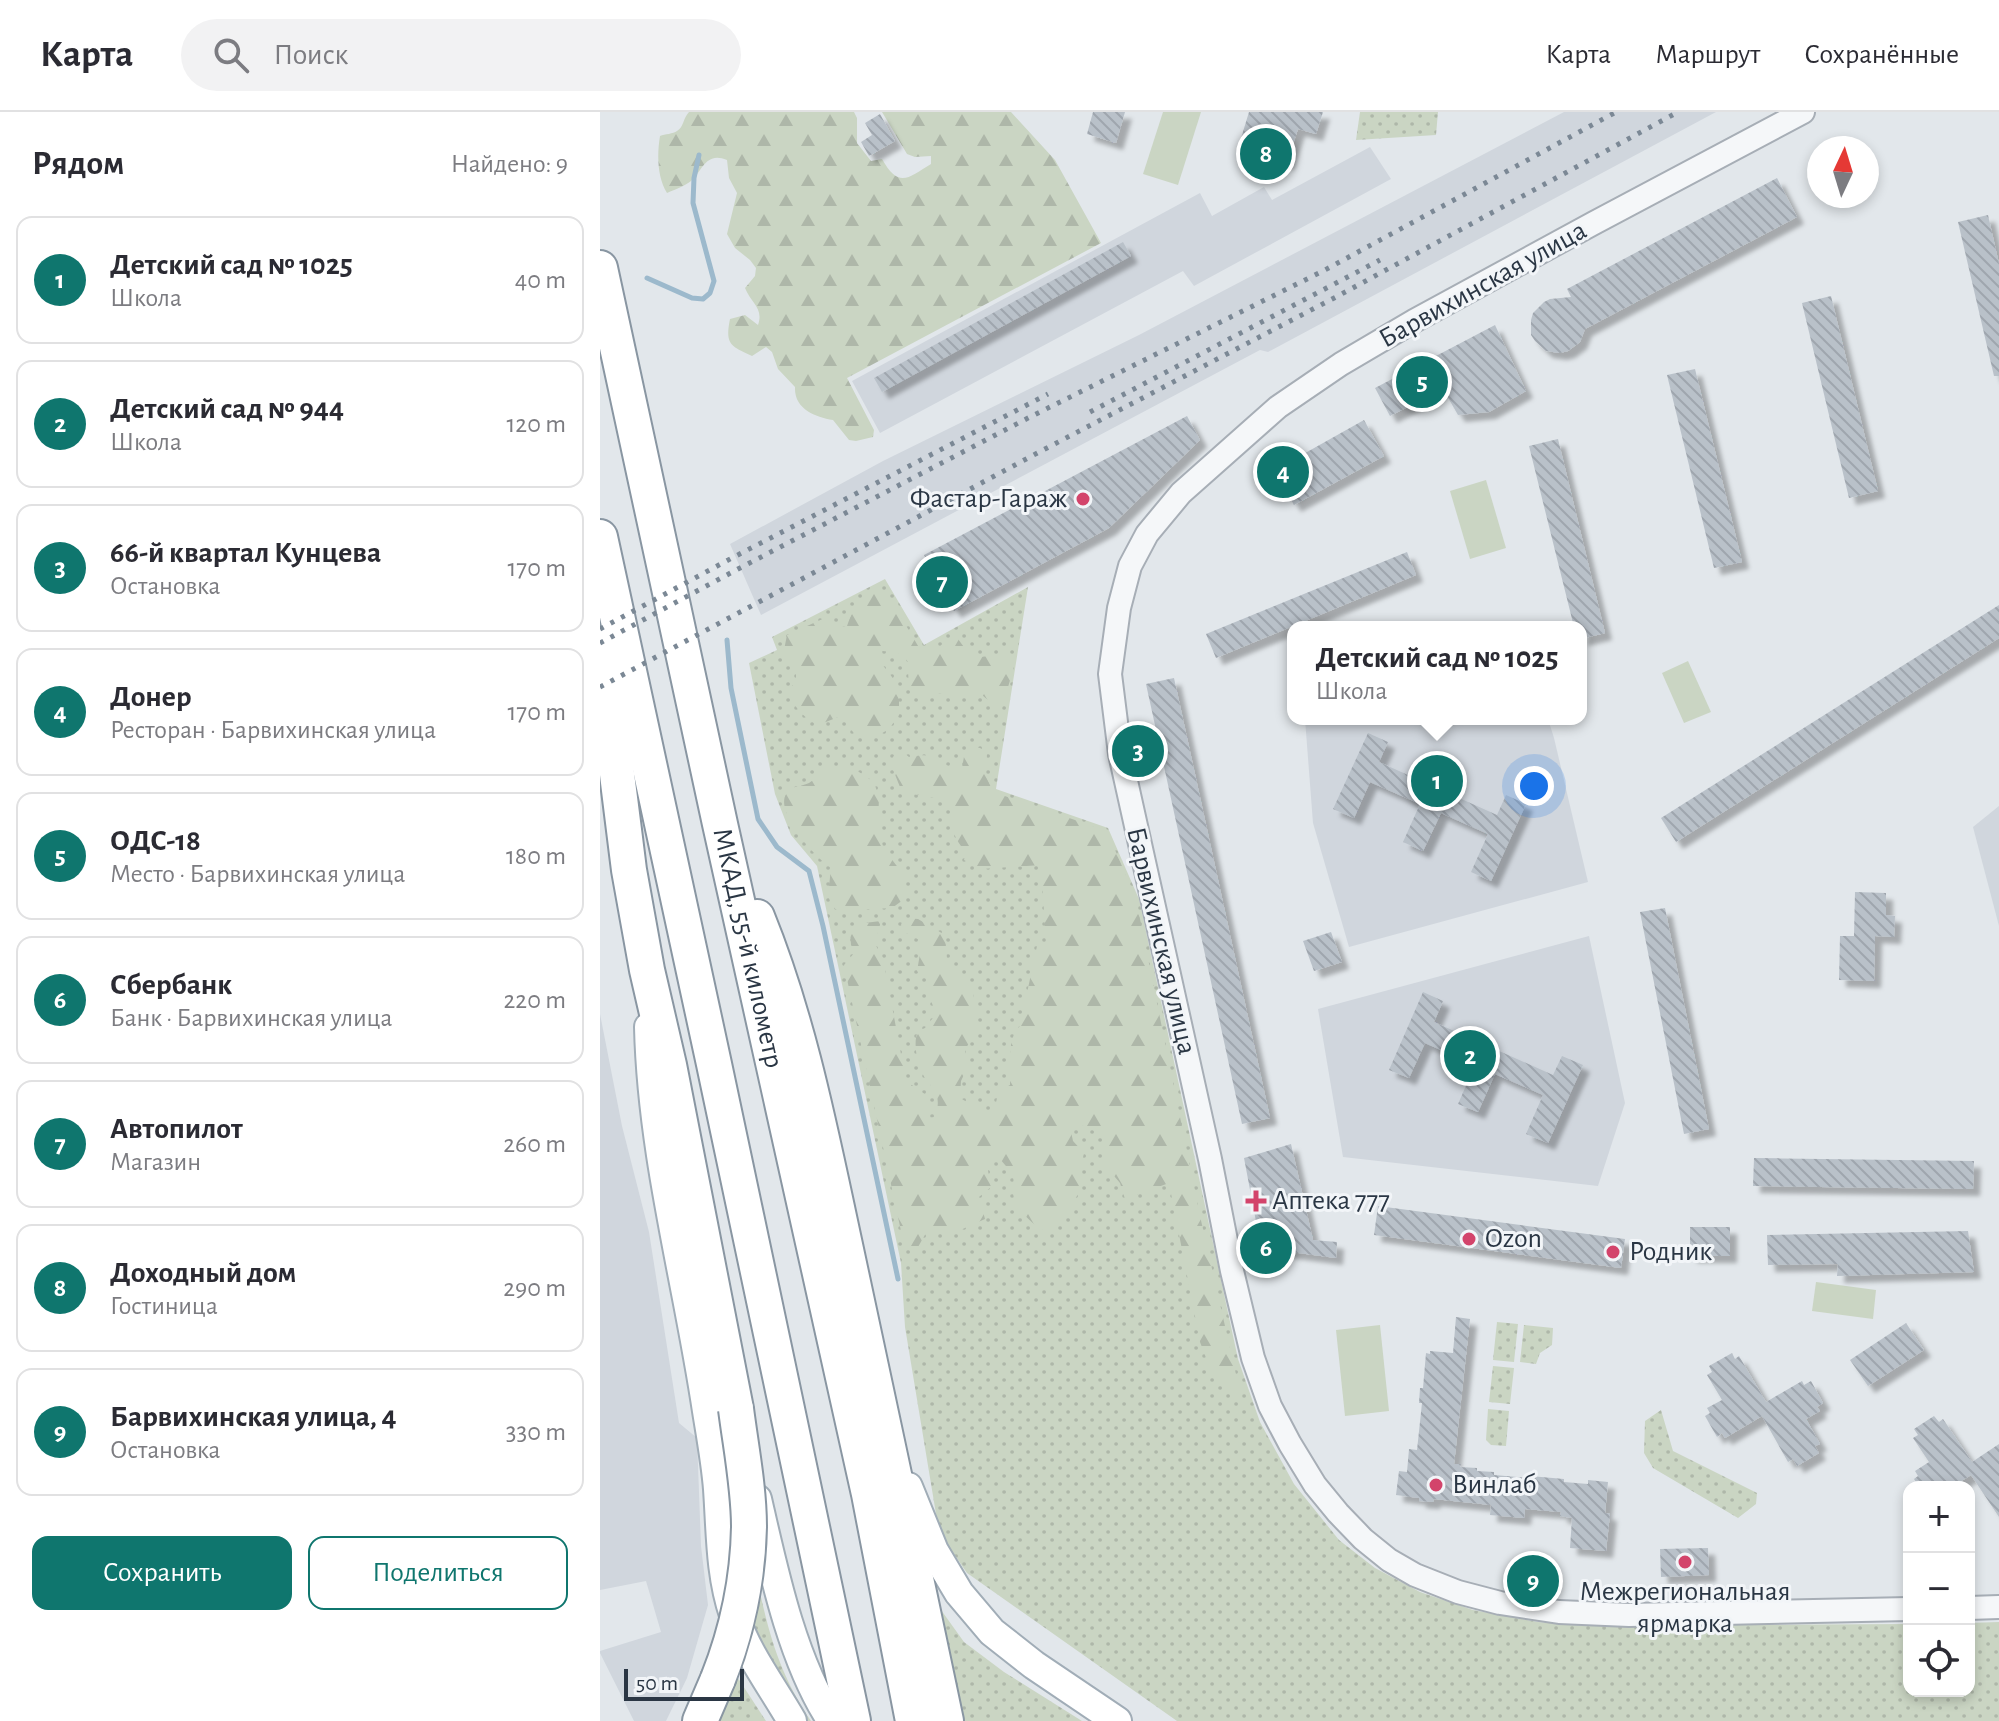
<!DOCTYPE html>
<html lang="ru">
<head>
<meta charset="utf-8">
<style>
  :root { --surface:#fff; --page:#f2f2f3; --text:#2b2b33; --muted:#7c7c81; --line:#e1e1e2; --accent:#0f766e }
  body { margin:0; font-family:"Alegreya Sans",sans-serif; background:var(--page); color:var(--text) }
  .controls { position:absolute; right:24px; bottom:24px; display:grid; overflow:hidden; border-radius:16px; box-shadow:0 4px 12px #0003 }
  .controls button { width:72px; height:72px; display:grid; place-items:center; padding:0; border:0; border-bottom:2px solid var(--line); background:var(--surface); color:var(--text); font:40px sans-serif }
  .compass { position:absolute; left:1207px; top:24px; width:72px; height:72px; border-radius:50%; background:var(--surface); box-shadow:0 4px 12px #0003; rotate:4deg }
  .scale { position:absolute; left:24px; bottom:20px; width:120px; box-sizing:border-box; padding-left:8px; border:4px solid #2a3644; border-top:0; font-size:22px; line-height:28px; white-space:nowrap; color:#2a3644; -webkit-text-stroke:6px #f2f5f8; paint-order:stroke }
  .you { position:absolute; left:934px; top:674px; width:28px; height:28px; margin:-20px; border:6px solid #fff; border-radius:50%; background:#1a73e8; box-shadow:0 0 0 12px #1a73e833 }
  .badge { display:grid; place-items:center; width:52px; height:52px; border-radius:50%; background:var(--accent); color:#fff; font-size:26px; font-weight:700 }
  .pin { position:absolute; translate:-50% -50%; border:4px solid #fff; box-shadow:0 2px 8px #0006 }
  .popup { position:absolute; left:687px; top:509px; width:300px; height:104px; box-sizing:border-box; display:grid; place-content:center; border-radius:16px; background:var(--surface); filter:drop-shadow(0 2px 6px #0005); font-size:26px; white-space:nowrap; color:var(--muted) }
  .popup b { font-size:30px; color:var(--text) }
  .popup::after { content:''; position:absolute; left:50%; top:100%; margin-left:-16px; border:16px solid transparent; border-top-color:var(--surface) }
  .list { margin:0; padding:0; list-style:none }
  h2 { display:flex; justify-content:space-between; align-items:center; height:104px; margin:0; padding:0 32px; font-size:34px }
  h2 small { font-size:26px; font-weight:400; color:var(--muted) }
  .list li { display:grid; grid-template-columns:52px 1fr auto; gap:24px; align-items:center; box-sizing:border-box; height:128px; margin:0 16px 16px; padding:0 16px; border:2px solid var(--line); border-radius:16px }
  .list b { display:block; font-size:30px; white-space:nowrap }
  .list p { margin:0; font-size:26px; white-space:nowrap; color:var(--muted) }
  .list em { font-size:26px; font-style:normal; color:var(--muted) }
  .actions { display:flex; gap:16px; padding:24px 32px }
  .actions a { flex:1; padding:18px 0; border:2px solid var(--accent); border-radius:16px; text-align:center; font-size:28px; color:var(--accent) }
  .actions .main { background:var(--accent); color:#fff }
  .icon { flex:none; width:44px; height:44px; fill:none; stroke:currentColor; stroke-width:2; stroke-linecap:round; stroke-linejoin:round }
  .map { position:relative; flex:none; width:1399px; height:1609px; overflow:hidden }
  header { display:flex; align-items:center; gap:48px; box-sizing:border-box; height:112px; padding:0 40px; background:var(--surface); border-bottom:2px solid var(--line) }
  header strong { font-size:38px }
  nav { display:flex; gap:44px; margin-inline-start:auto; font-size:28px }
  .search { width:560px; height:72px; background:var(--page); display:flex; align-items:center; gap:20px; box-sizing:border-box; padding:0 28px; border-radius:44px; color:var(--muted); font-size:30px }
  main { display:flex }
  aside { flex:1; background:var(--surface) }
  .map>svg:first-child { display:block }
  .built { fill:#d0d6dd }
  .grass { fill:url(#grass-dots) }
  .forest { fill:url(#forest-firs) }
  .pitch { fill:#cad5c3 }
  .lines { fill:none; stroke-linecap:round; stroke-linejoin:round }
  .stream { stroke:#9cb9cc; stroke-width:5 }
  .building { fill:url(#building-back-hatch); filter:url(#shadow) }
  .minor-casing { stroke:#a7aeb6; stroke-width:26 }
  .major-casing { stroke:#a1adb7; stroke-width:32 }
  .highway-casing { stroke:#8996a2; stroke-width:38 }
  .minor { stroke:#f5f7f9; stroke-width:22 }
  .major { stroke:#fff; stroke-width:28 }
  .highway { stroke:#fff; stroke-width:34 }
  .rail { stroke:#7b8895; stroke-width:5; stroke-dasharray:4 8; stroke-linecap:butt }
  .highway-bridge-casing { stroke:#8996a2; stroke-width:38; stroke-linecap:butt }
  .highway-bridge { stroke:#fff; stroke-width:34 }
  .poi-dot { fill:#d3446b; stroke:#f2f5f8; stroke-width:3 }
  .labels { text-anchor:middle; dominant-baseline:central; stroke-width:6; stroke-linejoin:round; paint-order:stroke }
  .street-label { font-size:28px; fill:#2a3644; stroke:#f2f5f8 }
  .poi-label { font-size:28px; fill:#2a3644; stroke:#f2f5f8; text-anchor:start }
</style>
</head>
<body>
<header>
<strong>Карта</strong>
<div class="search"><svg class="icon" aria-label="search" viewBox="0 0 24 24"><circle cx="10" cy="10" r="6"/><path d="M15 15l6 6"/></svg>Поиск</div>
<nav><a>Карта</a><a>Маршрут</a><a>Сохранённые</a></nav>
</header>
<main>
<aside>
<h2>Рядом<small>Найдено: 9</small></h2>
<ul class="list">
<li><span class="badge">1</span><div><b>Детский сад № 1025</b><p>Школа</p></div><em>40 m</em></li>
<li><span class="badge">2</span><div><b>Детский сад № 944</b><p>Школа</p></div><em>120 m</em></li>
<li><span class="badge">3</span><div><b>66-й квартал Кунцева</b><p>Остановка</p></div><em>170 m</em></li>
<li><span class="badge">4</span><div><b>Донер</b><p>Ресторан · Барвихинская улица</p></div><em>170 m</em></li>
<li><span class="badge">5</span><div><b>ОДС-18</b><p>Место · Барвихинская улица</p></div><em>180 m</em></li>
<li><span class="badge">6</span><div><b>Сбербанк</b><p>Банк · Барвихинская улица</p></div><em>220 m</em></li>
<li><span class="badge">7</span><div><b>Автопилот</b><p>Магазин</p></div><em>260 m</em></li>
<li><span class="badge">8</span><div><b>Доходный дом</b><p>Гостиница</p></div><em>290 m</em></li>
<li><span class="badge">9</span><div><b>Барвихинская улица, 4</b><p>Остановка</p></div><em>330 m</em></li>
</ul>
<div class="actions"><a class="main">Сохранить</a><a>Поделиться</a></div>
</aside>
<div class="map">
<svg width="1399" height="1609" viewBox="0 0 1399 1609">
  <defs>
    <pattern id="grass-dots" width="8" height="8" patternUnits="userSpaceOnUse" patternTransform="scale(2)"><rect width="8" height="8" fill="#cad5c3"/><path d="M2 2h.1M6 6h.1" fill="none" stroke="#aeb7a9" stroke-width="1.8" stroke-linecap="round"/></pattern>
    <pattern id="forest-firs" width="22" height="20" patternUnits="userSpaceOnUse" patternTransform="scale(2)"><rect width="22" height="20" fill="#cad5c3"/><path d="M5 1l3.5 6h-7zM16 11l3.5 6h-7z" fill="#aeb7a9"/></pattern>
    <pattern id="building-back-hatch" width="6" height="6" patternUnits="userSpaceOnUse" patternTransform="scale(2)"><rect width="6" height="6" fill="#b9c1c9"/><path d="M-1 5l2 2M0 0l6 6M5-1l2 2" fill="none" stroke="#9fa6ae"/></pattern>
    <filter id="shadow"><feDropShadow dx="7" dy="7" stdDeviation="2" flood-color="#0004"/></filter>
  </defs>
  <rect width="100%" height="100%" fill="#e2e7eb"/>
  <g class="built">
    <polygon points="964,0 1116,0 668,240 660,238 161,503 130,432 283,349 539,223"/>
    <polygon points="770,35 791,67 594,174 583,159 280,321 252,269 600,81 612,104 664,75 672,88"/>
    <polygon points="705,607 948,607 954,626 988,770 749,835 713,711"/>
    <polygon points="1399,694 1399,814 1373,715"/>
    <polygon points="989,824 1025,991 998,1074 743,1045 718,897"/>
    <polygon points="0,902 22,1014 49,1120 79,1311 97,1326 101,1434 108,1493 87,1566 66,1609 34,1609 0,1541 0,1539 61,1520 46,1469 0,1478"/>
  </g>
  <g class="grass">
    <polygon points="760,0 838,0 836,23 756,28"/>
    <polygon points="285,467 324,533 428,475 396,677 508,716 539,787 638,1247 660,1310 694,1372 739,1428 775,1456 820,1480 873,1498 938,1510 988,1514 1309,1512 1309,1579 1369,1579 1369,1511 1399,1510 1399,1609 577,1609 367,1461 339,1420 305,1215 301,1151 217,754 191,723 175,682 149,551 177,538 172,525"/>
    <polygon points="897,1210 918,1212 914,1250 893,1248"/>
    <polygon points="924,1213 953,1216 952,1233 940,1241 936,1252 920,1250"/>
    <polygon points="893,1254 914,1256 910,1292 889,1290"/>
    <polygon points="888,1297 909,1299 906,1334 891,1333 886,1328"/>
    <polygon points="1061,1298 1073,1339 1157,1381 1156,1392 1138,1406 1053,1356 1044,1341 1045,1309"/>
    <path d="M156,1462C168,1519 178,1560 211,1609H198L148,1513Z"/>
    <polygon points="336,1491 364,1530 404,1560 482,1609 351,1609"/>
    <polygon points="134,1560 166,1609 116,1609"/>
  </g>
  <g class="forest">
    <path d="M89,0H254L257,6V31L271,49L282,47C299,77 308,66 331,52V44L315,45L307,42L282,0H411L455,48L501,131L247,266L274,318L273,325L256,329L249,328L233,308C215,305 194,297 195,275L178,257L172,240L166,235L152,244C130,234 125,232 130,207L145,203L158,213C164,196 151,191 145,176L155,164L156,156L150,148L135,136L127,122L137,81L129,66L127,48C106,39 103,58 91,69C85,74 74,78 67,81C57,65 57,42 60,24C65,22 73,22 77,19C84,15 83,6 89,0Z"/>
    <path d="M276,481L285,482L291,488L321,539L337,537L349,526L358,527L372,546L406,542L413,544L415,551L402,596L394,593L382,583L362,585L329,580L322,584C308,578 307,565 309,551C300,539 294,540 280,539L278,547L292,565V572L299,587V603L289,617L274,626L256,624L241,604L218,613C203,605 191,594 190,576L196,570V560L184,538L187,523L227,505L239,515L247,514C253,499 257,482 276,481Z"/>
    <path d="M372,635L380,636L387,640L386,664L393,680L507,719L536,787L600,1104L640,1280H632L613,1264L600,1230L569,1071L525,1087L520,1071L504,1052V1026C495,1015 486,1019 477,1009L470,1015L473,1029L484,1041L479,1063V1081L452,1121C437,1119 415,1097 413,1081C413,1074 415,1069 412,1062C409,1057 404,1052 400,1047H392L387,1053L391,1075L379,1085L385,1107L356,1120L335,1119L326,1121L318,1135L309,1137L304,1133L244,853L255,840L251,833L250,817L256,812L281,809L275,832L283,846L306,969L326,983L328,1006L335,1005C337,998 339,992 337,985C335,978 332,975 327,969C318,957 312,932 318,919L325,916L336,902L330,886V870L317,859L320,842L318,827L304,820L301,812L307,806L318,807L345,823L347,848L373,877L377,917L365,938L368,954L361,969L360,986L388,1002L395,998C397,985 397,979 410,973C411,955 406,927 420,914L437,834L446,831L441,753L381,757L364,748L366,741C353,724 350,716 351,694L345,688L302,680L290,650L295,642L303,640L309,645C316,644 323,642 330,644C345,648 343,657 362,656L365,639Z"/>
    <path d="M228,656H253L274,670L279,686L278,711L283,736L303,762V788L292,796L238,799C222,787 232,772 230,755C215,745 175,701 186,682C192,673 200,675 209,671C216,667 220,659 228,656Z"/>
  </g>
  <g class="pitch">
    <polygon points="563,0 601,0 578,73 543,62"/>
    <polygon points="886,368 906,436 870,447 850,379"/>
    <polygon points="1088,549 1111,600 1084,611 1062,561"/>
    <polygon points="1216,1170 1276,1178 1273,1207 1212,1199"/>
    <polygon points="780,1213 789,1299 745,1304 736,1218"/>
  </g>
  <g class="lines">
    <g class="stream">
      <polyline points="47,166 92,186 103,187 110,181 114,169 93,91 94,66 99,43"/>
      <polyline points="127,528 131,576 158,707 177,735 209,759 223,814 298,1167"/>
    </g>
  </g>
  <g class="building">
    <polygon points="493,0 525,0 516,31 487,22"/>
    <polygon points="649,0 723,0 716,22 698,17 687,51 638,36"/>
    <polygon points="280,2 295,29 269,44 261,30 272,23 265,11"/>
    <polygon points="1177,66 1197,105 985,217 980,230 968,239 960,241 946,239 935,229 931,223 931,208 933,201 944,190 950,187 971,185 967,177"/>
    <polygon points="1388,103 1399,152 1399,264 1394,264 1358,110"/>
    <polygon points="523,130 531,144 282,280 274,266"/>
    <polygon points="1231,184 1278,379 1249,386 1202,191"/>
    <polygon points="895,213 926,279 889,300 858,303 843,277 790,304 775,276"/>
    <polygon points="1095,257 1142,450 1114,456 1067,263"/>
    <polygon points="587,304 600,328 509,416 354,499 324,443"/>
    <polygon points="764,308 784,344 694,393 675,358"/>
    <polygon points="958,327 1005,521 981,527 981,515 974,515 929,334"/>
    <polygon points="807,440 816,463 616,546 606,522"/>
    <polygon points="1399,493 1399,526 1076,730 1061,706"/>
    <polygon points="574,566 670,1006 642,1012 546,572"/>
    <polygon points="768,621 788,630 779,650 897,703 906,683 926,692 891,769 871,760 888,722 841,701 823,739 803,730 820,692 770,670 754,706 733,697"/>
    <polygon points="1255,780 1286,781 1286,803 1295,804 1294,825 1275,824 1274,869 1239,868 1240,824 1254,824"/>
    <polygon points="1065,796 1109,1017 1084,1022 1040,800"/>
    <polygon points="731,820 742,850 714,859 703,829"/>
    <polygon points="823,880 843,889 834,910 953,963 962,944 983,953 948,1031 926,1022 943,983 895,962 878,1000 858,992 875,953 825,931 809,966 789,958"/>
    <polygon points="691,1032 713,1128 737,1130 736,1146 661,1136 644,1046"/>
    <polygon points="1154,1046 1374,1049 1373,1077 1153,1074"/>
    <polygon points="778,1094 1025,1127 1021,1156 774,1123"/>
    <rect x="1090" y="1115" width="40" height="29"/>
    <polygon points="1368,1119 1374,1160 1237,1164 1238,1152 1168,1153 1167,1123"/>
    <polygon points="856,1205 870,1207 854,1352 861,1352 860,1355 877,1356 877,1359 894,1360 894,1363 930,1366 930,1364 964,1367 964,1370 988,1372 988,1368 1008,1370 1005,1401 1010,1402 1006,1439 970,1436 972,1406 960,1404 961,1400 925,1397 924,1406 890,1403 891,1393 834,1387 833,1390 819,1389 819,1386 796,1383 799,1359 807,1360 809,1337 817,1338 822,1291 819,1291 820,1276 823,1276 826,1241 830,1242 830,1239 853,1241"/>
    <polygon points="1306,1211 1324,1238 1268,1274 1250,1248"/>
    <polygon points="1132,1241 1135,1247 1139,1244 1166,1290 1202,1269 1204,1273 1211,1269 1223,1291 1217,1295 1220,1299 1206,1307 1220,1332 1215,1334 1219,1341 1197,1354 1193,1347 1188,1350 1162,1304 1125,1326 1122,1321 1117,1325 1105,1304 1110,1301 1107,1296 1122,1288 1107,1263 1112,1260 1109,1254"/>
    <polygon points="1334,1304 1339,1310 1343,1307 1372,1350 1399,1332 1399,1405 1371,1363 1352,1375 1319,1375 1314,1367 1318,1364 1315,1359 1329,1350 1313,1326 1318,1323 1314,1317"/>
    <polygon points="1108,1436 1109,1463 1061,1465 1060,1437"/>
  </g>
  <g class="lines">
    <g class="minor-casing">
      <g id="minor">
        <polyline points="1203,0 994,111 814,209 741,252 678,295 581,381 547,422 530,454 519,496 510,562 520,642 610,1047 632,1159 653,1246 670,1294 690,1332 715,1373 738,1401 763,1427 789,1448 815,1463 858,1480 900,1491 959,1500 1029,1503 1309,1497"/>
        <polyline points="1369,1496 1399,1495"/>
      </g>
    </g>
    <g class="major-casing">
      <g id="major">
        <path d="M49,915C52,1045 88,1171 107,1299C111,1324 116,1351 118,1377C121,1419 120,1462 134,1503C147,1542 172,1574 192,1609"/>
        <polyline points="308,1375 334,1439 359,1481 392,1520 434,1553 517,1609"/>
        <path d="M157,1387C173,1457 192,1549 232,1609"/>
      </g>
    </g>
    <g class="highway-casing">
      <g id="highway">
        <path id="s1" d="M0,156L120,712L269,1382L313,1609"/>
        <polyline points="0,425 114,952 253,1609"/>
        <polyline points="6,531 10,606 29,758 47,858 69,953 136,1297"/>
        <path d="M157,805C200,911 221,1022 245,1133C280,1292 312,1450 346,1609"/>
        <polyline points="100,1609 118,1567"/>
      </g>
    </g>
    <use href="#minor" class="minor"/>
    <use href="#major" class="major"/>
    <use href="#highway" class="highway"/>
    <g class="rail">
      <polyline points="490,300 780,148"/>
      <polyline points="0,517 132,446 448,282"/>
      <polyline points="0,531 138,457 430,305 723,159 1016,0"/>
      <polyline points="0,575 443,338 736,185 1078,0"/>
    </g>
    <g class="highway-bridge-casing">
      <path id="highway-bridge" d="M118,1567C137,1519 148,1467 149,1415C149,1376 141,1336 136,1297"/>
    </g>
    <use href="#highway-bridge" class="highway-bridge"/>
  </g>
  <g class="poi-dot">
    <circle cx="483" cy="387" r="8"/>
    <path d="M652 1077h8v8h8v8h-8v8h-8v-8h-8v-8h8z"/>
    <circle cx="869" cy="1127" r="8"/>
    <circle cx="1013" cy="1140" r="8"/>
    <circle cx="836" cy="1373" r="8"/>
    <circle cx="1085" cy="1450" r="8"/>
  </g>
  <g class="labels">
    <g class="street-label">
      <text transform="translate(883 173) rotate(-29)">Барвихинская улица</text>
      <text transform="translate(561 829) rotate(77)">Барвихинская улица</text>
      <text stroke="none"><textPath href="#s1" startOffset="696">МКАД, 55-й километр</textPath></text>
    </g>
    <g class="poi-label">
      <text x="467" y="387" text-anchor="end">Фастар-Гараж</text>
      <text x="672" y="1089">Аптека 777</text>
      <text x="885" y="1127">Ozon</text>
      <text x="1029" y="1140">Родник</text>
      <text x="852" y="1373">Винлаб</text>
      <text x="1085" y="1480" text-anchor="middle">Межрегиональная<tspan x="1085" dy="32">ярмарка</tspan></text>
    </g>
  </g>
</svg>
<div class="controls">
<button>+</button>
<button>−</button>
<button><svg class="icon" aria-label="locate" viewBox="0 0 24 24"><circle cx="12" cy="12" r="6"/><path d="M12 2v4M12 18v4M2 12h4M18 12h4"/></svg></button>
</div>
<svg class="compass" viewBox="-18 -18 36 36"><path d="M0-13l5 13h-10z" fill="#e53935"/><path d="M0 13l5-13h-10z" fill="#7c7c81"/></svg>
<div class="scale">50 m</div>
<div class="you"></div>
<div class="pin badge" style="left:837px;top:669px">1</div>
<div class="popup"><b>Детский сад № 1025</b>Школа</div>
<div class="pin badge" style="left:870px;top:944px">2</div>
<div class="pin badge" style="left:538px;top:639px">3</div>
<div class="pin badge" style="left:683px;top:360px">4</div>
<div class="pin badge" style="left:822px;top:270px">5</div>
<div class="pin badge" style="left:666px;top:1136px">6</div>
<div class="pin badge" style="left:342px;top:470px">7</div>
<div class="pin badge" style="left:666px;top:42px">8</div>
<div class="pin badge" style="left:933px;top:1469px">9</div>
</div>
</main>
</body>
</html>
